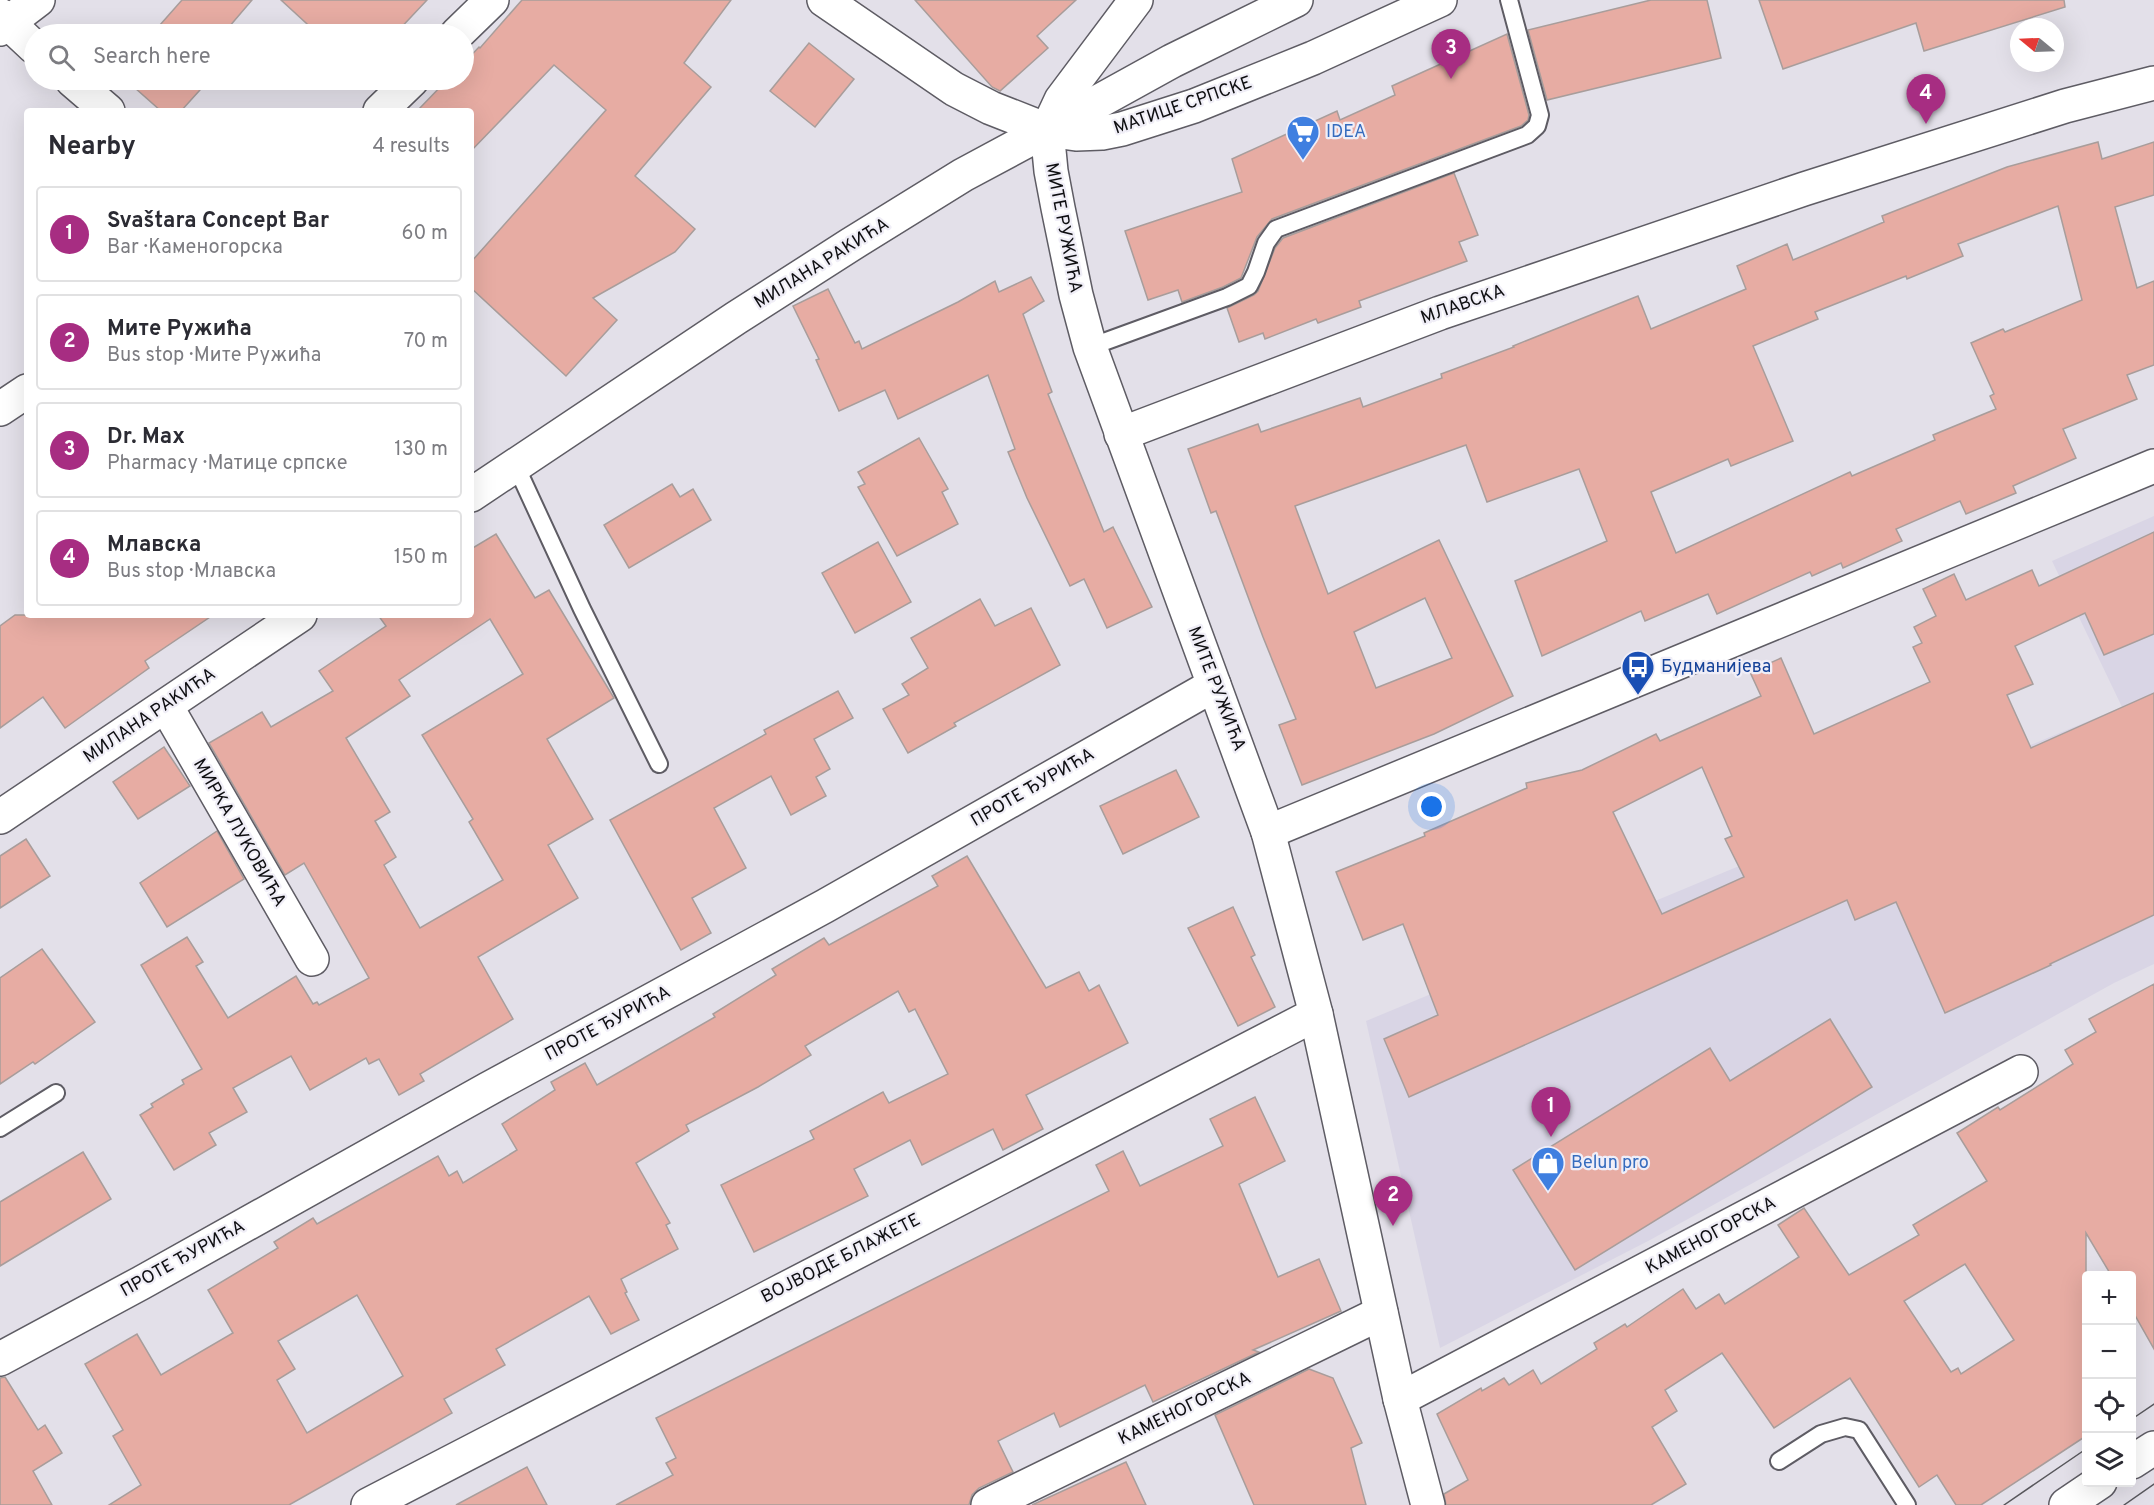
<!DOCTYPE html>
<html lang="en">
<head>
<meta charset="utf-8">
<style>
  :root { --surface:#fff; --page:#f7f7f7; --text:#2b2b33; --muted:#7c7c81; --line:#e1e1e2; --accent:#a72d82 }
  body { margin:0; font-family:Overpass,sans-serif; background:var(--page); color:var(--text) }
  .controls { position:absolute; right:18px; bottom:18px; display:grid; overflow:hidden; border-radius:6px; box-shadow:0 6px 24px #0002 }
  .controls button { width:54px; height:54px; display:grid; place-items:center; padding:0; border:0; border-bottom:2px solid var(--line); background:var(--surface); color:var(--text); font:30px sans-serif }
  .compass { position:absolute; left:2010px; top:18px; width:54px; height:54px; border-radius:50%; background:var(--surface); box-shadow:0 6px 24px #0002; rotate:289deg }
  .you { position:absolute; left:1432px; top:807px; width:21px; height:21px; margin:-15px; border:4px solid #fff; border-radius:50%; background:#1a73e8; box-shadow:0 0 0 9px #1a73e833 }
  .badge { display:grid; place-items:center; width:39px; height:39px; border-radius:50%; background:var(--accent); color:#fff; font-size:20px; font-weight:700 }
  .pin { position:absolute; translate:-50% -50px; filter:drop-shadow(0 2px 3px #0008) }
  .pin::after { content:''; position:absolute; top:32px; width:21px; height:18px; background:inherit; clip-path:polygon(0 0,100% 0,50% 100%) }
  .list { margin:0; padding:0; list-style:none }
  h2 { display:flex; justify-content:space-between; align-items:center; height:78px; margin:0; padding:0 24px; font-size:26px }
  h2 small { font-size:20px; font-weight:400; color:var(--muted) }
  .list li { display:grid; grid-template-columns:39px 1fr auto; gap:18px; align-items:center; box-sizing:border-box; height:96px; margin:0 12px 12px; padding:0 12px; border:2px solid var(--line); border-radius:6px }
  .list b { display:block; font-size:22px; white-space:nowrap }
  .list p { margin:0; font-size:20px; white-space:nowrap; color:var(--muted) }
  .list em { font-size:20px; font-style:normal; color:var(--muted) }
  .icon { flex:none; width:33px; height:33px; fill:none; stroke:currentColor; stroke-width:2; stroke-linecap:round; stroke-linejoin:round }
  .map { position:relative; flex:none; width:2154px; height:1505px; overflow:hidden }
  .search { position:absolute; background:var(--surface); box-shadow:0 6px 24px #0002; left:24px; top:24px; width:450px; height:66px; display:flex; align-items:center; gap:15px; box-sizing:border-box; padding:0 21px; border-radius:33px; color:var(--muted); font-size:22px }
  .panel { position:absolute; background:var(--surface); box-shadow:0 6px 24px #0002; left:24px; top:108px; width:450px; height:510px; border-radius:6px }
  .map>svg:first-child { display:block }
  .built { fill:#d9d5e5 }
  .building { fill:#e7aca3; stroke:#a89d9b; stroke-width:1.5; fill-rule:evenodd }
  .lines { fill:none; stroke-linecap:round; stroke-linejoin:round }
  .service-casing { stroke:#5e5c64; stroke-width:20 }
  .minor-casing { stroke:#5e5c64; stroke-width:36 }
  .tertiary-casing { stroke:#5e5c64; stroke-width:36 }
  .secondary-casing { stroke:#5e5c64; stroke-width:36 }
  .service { stroke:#fff; stroke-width:16 }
  .minor { stroke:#fff; stroke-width:33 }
  .tertiary { stroke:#fff; stroke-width:33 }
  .secondary { stroke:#fff; stroke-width:33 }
  .tram { stroke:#58575c; stroke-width:1.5 }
  .labels { text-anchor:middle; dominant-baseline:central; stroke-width:4.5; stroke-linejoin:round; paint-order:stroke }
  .street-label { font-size:18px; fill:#0e0e11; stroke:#f0eef7 }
  .shop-label { font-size:18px; fill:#366cbe; stroke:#f0eef7; text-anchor:start }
  .transit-label { font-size:18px; fill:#164399; stroke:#f0eef7; text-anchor:start }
</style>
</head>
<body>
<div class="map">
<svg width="2154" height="1505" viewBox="0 0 2154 1505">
  <rect width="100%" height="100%" fill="#e3e0e9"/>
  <polygon class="built" points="2154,516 2154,964 2114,983 1650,1240 1440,1348 1366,1021 2122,707 2052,561"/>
  <g class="building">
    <polygon points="182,0 252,0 223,34 152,34"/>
    <polygon points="281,0 427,0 395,34 318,34"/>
    <polygon points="522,0 731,0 684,63 711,87 635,176 695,229 675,252 593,298 617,320 566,376 471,288 471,262 606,110 554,65 471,151 471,111 417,111 447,80 464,80 464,63 479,47 480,48"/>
    <polygon points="915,0 1076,0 1037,36 1048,48 1000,91 992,87"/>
    <polygon points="1651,0 1707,0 1721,58 1547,100 1528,30"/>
    <polygon points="1759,0 2064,0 2065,7 1924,51 1916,23 1783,69"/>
    <polygon points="1507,34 1529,115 1528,120 1521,126 1272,219 1257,237 1241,278 1223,287 1182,302 1178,290 1148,300 1125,231 1242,192 1232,159 1337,111 1340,120 1395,95 1392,86"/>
    <polygon points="809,43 854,79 815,127 770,91"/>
    <polygon points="126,80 209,80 181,111 161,111"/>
    <path d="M2098,142L2102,159L2154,142V195L2115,207L2137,288L2154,281V365L2127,375L2137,399L2063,429L2076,458L2013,486L2016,493L1966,514L1960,501L1896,529L1902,541L1843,568L1841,563L1812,576L1810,572L1717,614L1708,594L1645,621L1641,611L1542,656L1515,581L1607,541L1579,469L1487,502L1466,445L1295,506L1328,594L1439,540L1513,696L1434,734L1302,785L1279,725L1296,719L1263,637L1216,511L1211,513L1188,449L1258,424L1261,432L1360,398L1363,407L1442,378L1441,374L1514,347L1513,346L1638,296L1651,329L1746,289L1737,266L1787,244L1793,260L1884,222L1882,216L2007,167ZM2058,206L2082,300L2005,332L2003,329L1971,343L1994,394L1990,396L1996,409L1933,435L1935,440L1852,476L1850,472L1676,553L1651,492L1728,459L1731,466L1793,441L1753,346L1818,319L1815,312L1906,276L1907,279L1963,256L1958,244ZM1425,598L1452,658L1376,688L1354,632Z"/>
    <polygon points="1454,173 1478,235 1459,242 1467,261 1359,301 1361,307 1318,323 1316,319 1265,339 1263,333 1239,342 1227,308 1254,295 1258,291 1275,248 1283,238"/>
    <polygon points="1031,277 1044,301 1023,314 1052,392 1048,394 1104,532 1113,527 1152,607 1107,628 1084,579 1070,586 1027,498 1008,452 1015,449 988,375 898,419 885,390 839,411 816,360 819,359 793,306 828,289 855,343 859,341 862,349 958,302 995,281 999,292"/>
    <polygon points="919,438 948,489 942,492 958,524 897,556 858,487 865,484 858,472"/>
    <polygon points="672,484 680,497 693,489 711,520 629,568 604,525"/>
    <path d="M2154,532V634L2104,655L2085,613L2015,646L2033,684L2007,695L2031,748L2154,693V915L2050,964L2051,965L1945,1013L1896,902L1855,920L1847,900L1409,1097L1384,1039L1438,1015L1403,924L1363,940L1336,872L1425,836L1424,833L1527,788L1526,783L1582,770L1656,734L1660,741L1761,696L1750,672L1781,658L1814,734L1930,682L1913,647L1922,643L1914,627L1936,616L1923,589L1954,574L1966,600L2032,570L2039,586ZM1702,767L1732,836L1725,839L1744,877L1662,914L1613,812Z"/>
    <path d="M496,534L535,598L549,590L614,698L547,739L593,819L548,845L578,898L478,957L513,1019L420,1074L424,1081L399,1095L379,1059L369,1064L366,1058L310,1090L291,1056L233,1088L247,1112L209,1133L216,1145L174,1170L140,1115L153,1107L151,1104L184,1084L182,1080L202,1069L141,965L187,937L203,962L196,966L228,1018L296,976L313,1004L317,1002L319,1005L369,978L304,863L285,875L209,743L262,712L271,727L333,691L319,671L386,626L378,615H471V549ZM490,619L523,674L422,735L473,819L469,822L503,880L420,928L384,865L396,857L375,821L390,812L346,738L410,696L399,680Z"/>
    <polygon points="878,542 911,602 855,633 822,573"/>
    <polygon points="980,599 995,626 1031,608 1060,665 954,723 956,726 908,753 883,709 909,695 902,684 928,668 911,638"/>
    <polygon points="15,615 213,615 145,661 149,668 65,728 43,697 0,728 0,626"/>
    <polygon points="838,691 853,718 814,739 830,769 816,777 826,796 791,815 771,776 714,808 746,868 692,898 711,933 681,950 610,820 766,734 764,730"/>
    <polygon points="164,747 190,786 138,819 113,782"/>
    <polygon points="1176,770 1199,817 1123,854 1100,806"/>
    <polygon points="217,831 244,879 167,927 140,883"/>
    <polygon points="26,839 50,876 0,908 0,856"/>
    <path d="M967,856L1046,988L1079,972L1089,991L1099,985L1128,1043L1026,1095L1043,1129L1003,1150L993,1129L922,1165L910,1140L854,1169L868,1196L754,1252L721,1185L814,1139L810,1131L883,1092L889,1103L948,1074L915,1009L909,1012L898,991L805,1046L811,1055L758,1087L686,1125L689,1131L636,1163L670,1223L666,1225L678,1249L621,1279L627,1292L625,1293L639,1320L611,1334L589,1296L496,1349L505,1365L444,1399L452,1413L289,1505H109L141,1485L113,1436L123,1430L85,1364L137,1334L161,1375L233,1333L208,1290L278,1248L274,1242L313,1218L317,1224L438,1156L449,1176L457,1171L463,1183L517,1150L502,1124L555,1090L551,1082L585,1063L597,1085L715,1017L713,1014L776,975L772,969L824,938L829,945L938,886L932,876ZM357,1295L403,1376L307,1433L277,1380L295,1369L278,1341Z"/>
    <polygon points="1233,907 1255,955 1251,957 1275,1007 1238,1026 1188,928"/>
    <polygon points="42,949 95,1022 35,1064 33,1062 0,1084 0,978"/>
    <path d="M2154,984V1349L2132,1310V1275H2111L2086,1233V1436L1981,1505H1956L1937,1475L1919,1487L1850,1378L1774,1428L1722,1353L1665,1390L1677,1411L1652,1427L1686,1484L1651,1505H1446L1444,1494L1468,1480L1437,1414L1481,1388L1482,1391L1504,1378L1509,1385L1533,1370L1541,1384L1597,1349L1594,1343L1625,1324L1627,1327L1683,1289L1696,1309L1719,1294L1725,1304L1799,1257L1778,1225L1804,1208L1849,1275L1919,1235L1913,1225L1987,1181L1957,1133L1998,1107L2000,1110L2073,1064L2065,1050L2096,1032L2089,1019ZM1965,1264L2014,1340L1961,1374L1958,1368L1951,1372L1904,1301Z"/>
    <polygon points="1830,1019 1872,1087 1575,1270 1513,1170 1710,1048 1730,1081"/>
    <polygon points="1255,1097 1285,1161 1239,1184 1278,1277 1319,1259 1341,1311 1253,1350 1259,1352 1153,1402 1145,1385 1060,1427 1054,1413 998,1441 1013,1472 979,1488 972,1495 969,1505 616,1505 673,1475 666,1463 676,1458 656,1418 1109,1191 1096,1165 1123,1151 1140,1186 1223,1146 1210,1119"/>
    <polygon points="83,1152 111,1199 0,1266 0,1202"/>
    <polygon points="1309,1369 1333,1378 1362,1443 1351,1448 1366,1505 1254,1505 1215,1415"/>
    <polygon points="5,1377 38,1430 45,1425 62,1453 33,1471 52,1505 0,1505 0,1378"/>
    <polygon points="1126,1462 1146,1505 1032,1505"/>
    <polygon points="527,1467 547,1505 456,1505"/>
  </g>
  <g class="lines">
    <g class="service-casing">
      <g id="service">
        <polyline points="1090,347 1227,297 1249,286 1256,272 1266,243 1276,229 1527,135 1537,126 1540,115 1509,0"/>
        <polyline points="516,466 582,609 659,764"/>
        <polyline points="0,1128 56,1093"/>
        <polyline points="1779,1461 1821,1434 1845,1427 1859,1430 1907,1505"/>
      </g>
    </g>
    <g class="minor-casing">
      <g id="minor">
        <polyline points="824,0 954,89 991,108 1047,130"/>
        <polyline points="0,15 34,47"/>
        <polyline points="0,29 38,0"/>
        <polyline points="457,34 492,0"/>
        <polyline points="72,80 108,111"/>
        <polyline points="380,111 412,80"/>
        <polyline points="0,409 27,391"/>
        <polyline points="1121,434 1440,313 1804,189 2065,106 2154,83"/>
        <polyline points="166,706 312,959"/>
        <polyline points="1268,832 2154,466"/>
        <polyline points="0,1359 141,1283 488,1089 825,906 1214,685"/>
        <polyline points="1400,1399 2021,1072"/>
        <polyline points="368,1505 1316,1014"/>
        <polyline points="988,1505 1381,1313"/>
      </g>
    </g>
    <g class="tertiary-casing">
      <g id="tertiary">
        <polyline points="471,495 736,318 850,245 963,175 1047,130"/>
        <polyline points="0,817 300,615"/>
      </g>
    </g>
    <g class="secondary-casing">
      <g id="secondary">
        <polyline points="1136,0 1061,100 1047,130 1051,171 1058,208 1076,295 1090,347 1268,832 1316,1014 1400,1399 1428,1505"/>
        <polyline points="1047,130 1076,134 1102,133 1122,129 1194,106 1313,58 1440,0"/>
        <polyline points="1047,130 1172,61 1296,0"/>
        <polyline points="2132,1462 2154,1448"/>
        <polyline points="2066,1505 2100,1482"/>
      </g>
    </g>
    <use href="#service" class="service"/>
    <use href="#minor" class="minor"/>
    <use href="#tertiary" class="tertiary"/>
    <use href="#secondary" class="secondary"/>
    <g class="tram">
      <polyline points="2132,1419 2154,1404"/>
      <polyline points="2004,1505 2086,1449"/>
      <polyline points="2124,1505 2154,1484"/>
    </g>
  </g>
  <defs>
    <g id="supermarket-pin" transform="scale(1.725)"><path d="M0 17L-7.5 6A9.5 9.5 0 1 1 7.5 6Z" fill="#3f7fe0" stroke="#f0eef7"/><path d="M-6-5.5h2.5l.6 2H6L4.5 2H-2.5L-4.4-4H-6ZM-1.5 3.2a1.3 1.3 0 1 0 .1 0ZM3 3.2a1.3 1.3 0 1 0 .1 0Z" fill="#fff"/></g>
    <g id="bus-pin" transform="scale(1.725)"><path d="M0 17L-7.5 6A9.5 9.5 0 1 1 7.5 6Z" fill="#1a4fb4" stroke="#f0eef7"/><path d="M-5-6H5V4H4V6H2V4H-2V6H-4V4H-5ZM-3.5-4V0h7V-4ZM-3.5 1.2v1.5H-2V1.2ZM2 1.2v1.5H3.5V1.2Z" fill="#fff"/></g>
    <g id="shop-pin" transform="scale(1.725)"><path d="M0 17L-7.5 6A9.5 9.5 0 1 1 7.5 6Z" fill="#3f7fe0" stroke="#f0eef7"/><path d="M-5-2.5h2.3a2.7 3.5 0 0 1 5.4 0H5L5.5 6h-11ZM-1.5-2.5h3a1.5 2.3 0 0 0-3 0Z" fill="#fff"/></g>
  </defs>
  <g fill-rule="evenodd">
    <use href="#supermarket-pin" x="1303" y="132"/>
    <use href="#bus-pin" x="1638" y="667"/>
    <use href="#shop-pin" x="1548" y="1163"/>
  </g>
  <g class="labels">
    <g class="street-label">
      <text transform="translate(1183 106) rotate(-19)">МАТИЦЕ СРПСКЕ</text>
      <text transform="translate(1063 228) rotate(79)">МИТЕ РУЖИЋА</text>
      <text transform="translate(822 264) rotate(-32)">МИЛАНА РАКИЋА</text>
      <text transform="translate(1463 305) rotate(-19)">МЛАВСКА</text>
      <text transform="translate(1216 689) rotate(69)">МИТЕ РУЖИЋА</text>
      <text transform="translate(150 716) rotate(-34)">МИЛАНА РАКИЋА</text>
      <text transform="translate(1033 788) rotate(-30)">ПРОТЕ ЂУРИЋА</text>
      <text transform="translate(239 833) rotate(60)">МИРКА ЛУКОВИЋА</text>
      <text transform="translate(608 1024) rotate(-28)">ПРОТЕ ЂУРИЋА</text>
      <text transform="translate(1711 1236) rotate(-28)">КАМЕНОГОРСКА</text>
      <text transform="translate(183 1259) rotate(-29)">ПРОТЕ ЂУРИЋА</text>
      <text transform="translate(841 1259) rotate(-27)">ВОЈВОДЕ БЛАЖЕТЕ</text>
      <text transform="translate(1185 1409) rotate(-26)">КАМЕНОГОРСКА</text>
    </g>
    <g class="shop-label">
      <text x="1326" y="132">IDEA</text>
      <text x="1571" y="1163">Belun pro</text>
    </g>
    <g class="transit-label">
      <text x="1661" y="667">Будманијева</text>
    </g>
  </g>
</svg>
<div class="controls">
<button>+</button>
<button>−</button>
<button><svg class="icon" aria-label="locate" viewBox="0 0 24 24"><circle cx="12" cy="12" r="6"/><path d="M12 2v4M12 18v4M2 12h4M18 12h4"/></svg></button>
<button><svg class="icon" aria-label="layers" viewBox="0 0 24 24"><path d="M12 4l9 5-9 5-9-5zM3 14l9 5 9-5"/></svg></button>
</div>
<svg class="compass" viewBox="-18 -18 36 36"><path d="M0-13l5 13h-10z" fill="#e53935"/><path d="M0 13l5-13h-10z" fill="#7c7c81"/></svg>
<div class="you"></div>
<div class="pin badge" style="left:1551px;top:1137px">1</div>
<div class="pin badge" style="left:1393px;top:1226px">2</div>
<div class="pin badge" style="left:1451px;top:79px">3</div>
<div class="pin badge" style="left:1926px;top:124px">4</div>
<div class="search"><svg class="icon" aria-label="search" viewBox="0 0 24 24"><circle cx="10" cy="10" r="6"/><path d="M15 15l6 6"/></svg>Search here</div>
<section class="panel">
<h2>Nearby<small>4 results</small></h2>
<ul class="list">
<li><span class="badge">1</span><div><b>Svaštara Concept Bar</b><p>Bar · Каменогорска</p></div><em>60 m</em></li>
<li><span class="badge">2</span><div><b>Мите Ружића</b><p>Bus stop · Мите Ружића</p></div><em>70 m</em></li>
<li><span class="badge">3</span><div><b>Dr. Max</b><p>Pharmacy · Матице српске</p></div><em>130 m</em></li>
<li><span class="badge">4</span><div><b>Млавска</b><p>Bus stop · Млавска</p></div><em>150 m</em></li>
</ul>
</section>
</div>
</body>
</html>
